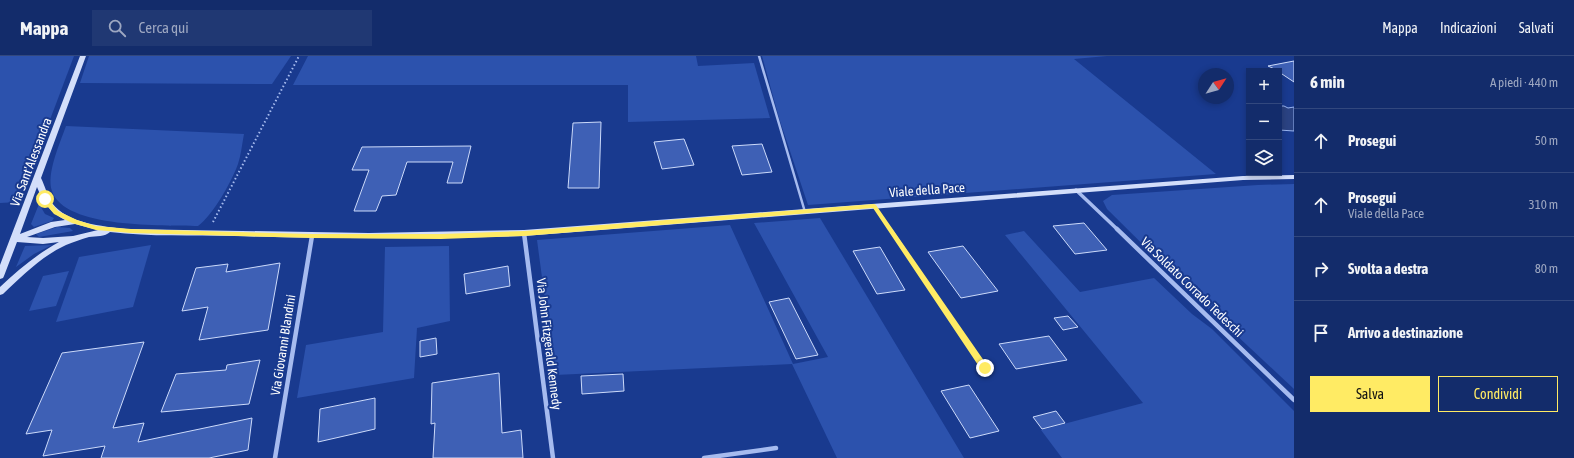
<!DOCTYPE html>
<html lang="it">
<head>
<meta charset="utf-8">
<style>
  :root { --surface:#132c6b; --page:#203873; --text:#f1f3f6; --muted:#9da7c1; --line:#32487e; --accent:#ffeb64 }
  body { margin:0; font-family:"Asap Condensed",sans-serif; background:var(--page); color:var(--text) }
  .controls { position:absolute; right:12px; top:12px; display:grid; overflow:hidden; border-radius:0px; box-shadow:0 2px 6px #0003 }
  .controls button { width:36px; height:36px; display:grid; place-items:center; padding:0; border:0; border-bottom:1px solid var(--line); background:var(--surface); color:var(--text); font:20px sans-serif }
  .compass { position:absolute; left:1198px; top:12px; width:36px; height:36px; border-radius:50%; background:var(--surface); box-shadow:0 2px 6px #0003; rotate:54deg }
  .stop { position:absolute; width:12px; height:12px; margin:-9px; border:3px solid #ffeb64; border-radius:50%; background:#fff }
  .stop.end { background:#ffeb64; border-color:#fff; box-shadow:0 1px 4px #0008 }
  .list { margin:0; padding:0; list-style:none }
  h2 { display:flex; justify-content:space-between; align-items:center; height:52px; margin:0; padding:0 16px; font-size:17px }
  h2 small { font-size:13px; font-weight:400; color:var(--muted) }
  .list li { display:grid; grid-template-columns:26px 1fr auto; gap:12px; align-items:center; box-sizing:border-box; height:64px; padding:0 16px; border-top:1px solid var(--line) }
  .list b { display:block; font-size:15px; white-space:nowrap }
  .list p { margin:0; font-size:13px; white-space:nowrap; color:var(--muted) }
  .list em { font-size:13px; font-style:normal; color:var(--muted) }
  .actions { display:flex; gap:8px; padding:12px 16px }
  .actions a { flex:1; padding:9px 0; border:1px solid var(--accent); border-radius:0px; text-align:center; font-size:14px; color:var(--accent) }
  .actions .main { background:var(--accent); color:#111 }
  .icon { flex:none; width:22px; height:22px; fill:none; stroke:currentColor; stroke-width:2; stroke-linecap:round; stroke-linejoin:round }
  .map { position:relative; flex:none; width:1294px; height:402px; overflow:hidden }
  header { display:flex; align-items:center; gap:24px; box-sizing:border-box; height:56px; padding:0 20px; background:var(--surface); border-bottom:1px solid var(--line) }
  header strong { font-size:19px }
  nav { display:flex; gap:22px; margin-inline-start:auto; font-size:14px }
  .search { width:280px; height:36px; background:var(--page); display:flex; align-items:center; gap:10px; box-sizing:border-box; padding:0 14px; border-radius:0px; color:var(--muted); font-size:15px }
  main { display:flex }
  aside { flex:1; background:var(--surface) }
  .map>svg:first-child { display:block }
  .green { fill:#2c52ad }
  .water { fill:#2a4282; stroke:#99b4f1 }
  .building { fill:#3e60b5; stroke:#ccdafa }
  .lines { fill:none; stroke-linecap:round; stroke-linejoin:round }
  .path { stroke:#a6bbef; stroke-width:2; stroke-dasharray:1.5 2.5; stroke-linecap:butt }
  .lane-far1 { stroke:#a6bbef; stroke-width:2.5 }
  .lane { stroke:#a6bbef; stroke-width:3.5 }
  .street-far1 { stroke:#a6bbef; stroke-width:3.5 }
  .street { stroke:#a6bbef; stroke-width:4.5 }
  .secondary { fill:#d3defa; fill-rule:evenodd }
  .route { fill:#ffeb64 }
  .labels { text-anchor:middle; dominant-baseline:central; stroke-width:4; stroke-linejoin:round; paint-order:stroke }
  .street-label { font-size:13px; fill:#fff; stroke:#193a8f }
</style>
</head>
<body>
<header>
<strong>Mappa</strong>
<div class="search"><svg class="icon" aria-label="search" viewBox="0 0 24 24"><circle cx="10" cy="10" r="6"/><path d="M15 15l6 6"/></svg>Cerca qui</div>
<nav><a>Mappa</a><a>Indicazioni</a><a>Salvati</a></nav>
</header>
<main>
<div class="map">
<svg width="1294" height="402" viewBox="0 0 1294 402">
  <rect width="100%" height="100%" fill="#193a8f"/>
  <g class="green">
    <polygon points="0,0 74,0 19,146 0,147"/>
    <polygon points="89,0 291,0 272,28 80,27"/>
    <polygon points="308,0 696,0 698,10 754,7 770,62 628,66 628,29 293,29"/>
    <polygon points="762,0 1107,0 1074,3 1216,118 808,149 779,62"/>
    <path d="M66,70L244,78C242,88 241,99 238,108C231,127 213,159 198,170C165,169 64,173 52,135C46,118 60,87 66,70Z"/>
    <polygon points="1294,128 1294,333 1202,247 1107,153 1103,145 1112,139 1258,129"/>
    <polygon points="39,148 45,158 54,162 52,165 34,171 31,168"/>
    <polygon points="820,162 964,402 837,402 792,308 555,319 537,184 730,169 793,308 828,301 754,167"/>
    <polygon points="57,171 70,172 73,175 39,181 36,178"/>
    <polygon points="1024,175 1080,236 1154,222 1192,258 1212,273 1294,355 1294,402 1062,402 1041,374 1143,347 1005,179"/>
    <polygon points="52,189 34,198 16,211 25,190"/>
    <polygon points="151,189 133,251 56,266 79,201"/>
    <polygon points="449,190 450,265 417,272 414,322 297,342 306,289 383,276 385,191"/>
    <polygon points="69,215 56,250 29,255 43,220"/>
  </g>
  <polygon class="water" points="1279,50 1284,50 1288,52 1294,51 1294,75 1279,74"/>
  <g class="building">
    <polygon points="1294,5 1294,26 1279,16 1279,15 1268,10"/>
    <polygon points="601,66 599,132 568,132 573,67"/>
    <polygon points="684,83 694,109 662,113 654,86"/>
    <polygon points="762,88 772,116 742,119 732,90"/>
    <polygon points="471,90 462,127 447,127 453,106 407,106 396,139 382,140 376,155 354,155 369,114 352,114 362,91"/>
    <polygon points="1084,167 1107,194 1075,198 1053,170"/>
    <polygon points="963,190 998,235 961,242 928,196"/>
    <polygon points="880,191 905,234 877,238 853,195"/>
    <polygon points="280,207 268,274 199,284 208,251 182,255 196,212 228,208 226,216"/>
    <polygon points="508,210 510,230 466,238 464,218"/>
    <polygon points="789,242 818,299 796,303 769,246"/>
    <polygon points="1068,260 1078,271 1063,274 1054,262"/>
    <polygon points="1049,280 1067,304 1016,313 999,288"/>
    <polygon points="436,282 437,298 420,301 420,285"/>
    <polygon points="144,286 113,372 144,367 138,386 252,362 248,394 209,402 101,402 105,390 43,400 52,374 26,378 62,297"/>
    <polygon points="260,304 249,348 161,356 176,318 226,314 227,309"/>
    <polygon points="499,317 502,377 521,374 523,402 433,402 435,367 431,368 432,327"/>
    <polygon points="623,318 624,335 582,338 581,320"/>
    <polygon points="969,329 999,375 970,382 941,335"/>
    <polygon points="375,342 375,373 318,386 320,353"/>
    <polygon points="1056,355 1065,367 1042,373 1033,361"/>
  </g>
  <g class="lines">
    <polyline class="path" points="213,166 299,0"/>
    <g class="lane-far1">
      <polyline points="759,0 805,156"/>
      <polyline points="874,150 891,174"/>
    </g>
    <polyline class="lane" points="890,173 985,312"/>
    <polyline class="street-far1" points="1076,134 1118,174"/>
    <g class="street">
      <polyline points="1117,173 1294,344"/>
      <polyline points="524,177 553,402"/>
      <polyline points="275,402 312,180"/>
      <polyline points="704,402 776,392"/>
    </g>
    <path class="secondary" d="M80,0H86L41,122C45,130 47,139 52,147C68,168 102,170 126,173L369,177L524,174L1243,120L1294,119V123L1243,124L524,180C427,183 330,183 234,180C192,179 151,181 110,176C105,181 96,180 89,181C81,183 74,186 66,189C42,200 22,220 3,238L0,239V231C18,214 37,198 59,186L43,188L17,186L4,220L3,222L0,223V209ZM37,131C43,146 50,156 65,164L51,166L20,178ZM75,168L98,174L73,180L43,182L27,181L55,171Z"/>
  </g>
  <polygon class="route" points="43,142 47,142 58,155 77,164 96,170 131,173 312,178 441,178 524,175 874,148 876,149 989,312 987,315 982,315 873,152 524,180 441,183 312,182 131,177 96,174 72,167 54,158 43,145"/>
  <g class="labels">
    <g class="street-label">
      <text transform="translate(31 106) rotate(-69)">Via Sant'Alessandra</text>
      <text transform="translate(927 134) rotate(-4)">Viale della Pace</text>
      <text transform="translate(1192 231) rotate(44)">Via Soldato Corrado Tedeschi</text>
      <text transform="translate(549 288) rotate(83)">Via John Fitzgerald Kennedy</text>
      <text transform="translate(283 289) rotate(-81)">Via Giovanni Blandini</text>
    </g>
  </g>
</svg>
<div class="controls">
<button>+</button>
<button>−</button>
<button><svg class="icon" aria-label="layers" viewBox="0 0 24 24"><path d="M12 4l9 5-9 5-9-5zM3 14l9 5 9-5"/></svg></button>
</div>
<svg class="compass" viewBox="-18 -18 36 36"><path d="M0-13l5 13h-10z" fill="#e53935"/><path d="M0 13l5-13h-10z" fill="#9da7c1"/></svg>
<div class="stop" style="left:45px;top:143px"></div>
<div class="stop end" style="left:985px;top:312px"></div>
</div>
<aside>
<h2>6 min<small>A piedi · 440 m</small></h2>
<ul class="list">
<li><svg class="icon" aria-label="ahead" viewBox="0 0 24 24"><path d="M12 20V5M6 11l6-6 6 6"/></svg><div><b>Prosegui</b></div><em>50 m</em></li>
<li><svg class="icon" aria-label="ahead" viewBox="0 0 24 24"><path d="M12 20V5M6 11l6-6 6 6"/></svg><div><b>Prosegui</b><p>Viale della Pace</p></div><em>310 m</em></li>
<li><svg class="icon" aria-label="right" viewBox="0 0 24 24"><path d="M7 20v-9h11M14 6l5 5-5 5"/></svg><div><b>Svolta a destra</b></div><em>80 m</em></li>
<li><svg class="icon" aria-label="arrive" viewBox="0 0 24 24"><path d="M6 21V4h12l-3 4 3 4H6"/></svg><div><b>Arrivo a destinazione</b></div></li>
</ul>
<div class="actions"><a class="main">Salva</a><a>Condividi</a></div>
</aside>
</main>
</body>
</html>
